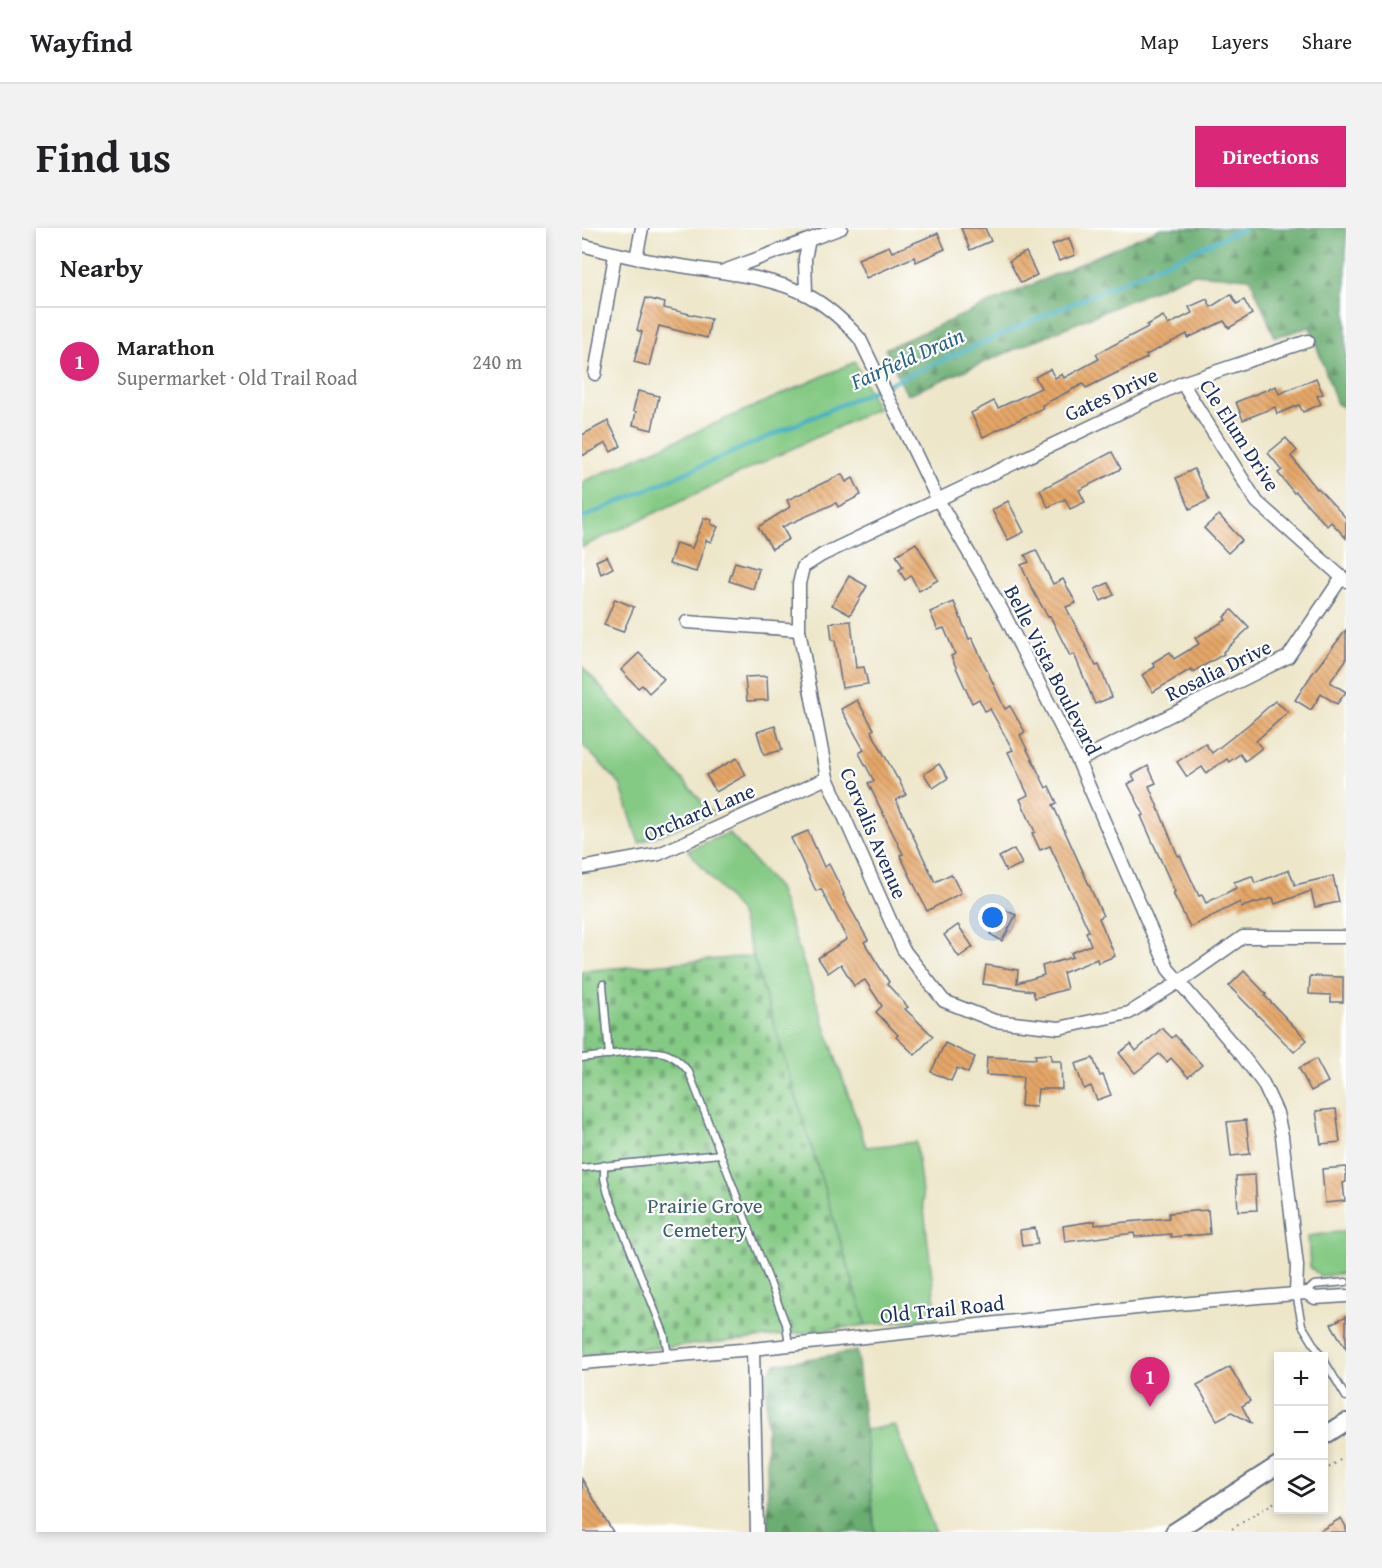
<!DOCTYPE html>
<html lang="en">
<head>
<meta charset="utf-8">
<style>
  :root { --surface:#fff; --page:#f2f2f2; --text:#202124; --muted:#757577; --line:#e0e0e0; --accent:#db2777 }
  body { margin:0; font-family:"Gentium Book Plus",serif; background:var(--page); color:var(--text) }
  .controls { position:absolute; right:18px; bottom:18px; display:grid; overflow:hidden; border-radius:0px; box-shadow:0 3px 9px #0003 }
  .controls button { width:54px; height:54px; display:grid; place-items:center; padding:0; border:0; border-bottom:2px solid var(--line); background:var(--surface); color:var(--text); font:30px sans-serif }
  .you { position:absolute; left:411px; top:690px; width:21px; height:21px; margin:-15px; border:4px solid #fff; border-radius:50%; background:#1a73e8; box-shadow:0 0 0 9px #1a73e833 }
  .badge { display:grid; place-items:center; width:39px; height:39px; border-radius:50%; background:var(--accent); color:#fff; font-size:20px; font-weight:700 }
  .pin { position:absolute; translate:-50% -50px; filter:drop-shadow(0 2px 3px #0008) }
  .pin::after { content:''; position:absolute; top:32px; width:21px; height:18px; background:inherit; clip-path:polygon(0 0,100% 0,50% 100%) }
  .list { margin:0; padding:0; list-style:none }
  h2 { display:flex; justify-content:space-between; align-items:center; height:78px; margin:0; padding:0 24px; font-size:26px }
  h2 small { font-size:20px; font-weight:400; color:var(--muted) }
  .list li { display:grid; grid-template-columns:39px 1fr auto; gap:18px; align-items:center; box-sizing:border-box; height:108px; padding:0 24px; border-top:2px solid var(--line) }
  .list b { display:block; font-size:22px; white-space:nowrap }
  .list p { margin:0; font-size:20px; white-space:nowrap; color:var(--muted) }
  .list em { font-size:20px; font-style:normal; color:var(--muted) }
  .icon { flex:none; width:33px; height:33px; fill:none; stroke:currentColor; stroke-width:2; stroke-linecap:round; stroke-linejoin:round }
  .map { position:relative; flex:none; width:764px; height:1304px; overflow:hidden; border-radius:0px }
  header { display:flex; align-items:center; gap:36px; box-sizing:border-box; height:84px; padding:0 30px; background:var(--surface); border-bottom:2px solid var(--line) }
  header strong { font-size:28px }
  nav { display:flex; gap:33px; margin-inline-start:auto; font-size:21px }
  .intro { display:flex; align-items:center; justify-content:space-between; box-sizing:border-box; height:144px; padding:0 36px }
  h1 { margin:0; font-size:42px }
  .button { padding:15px 27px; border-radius:0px; background:var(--accent); color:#fff; font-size:21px; font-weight:700 }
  main { display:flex; gap:36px; padding:0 36px }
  aside { flex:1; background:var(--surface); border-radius:0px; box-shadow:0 3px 9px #0003 }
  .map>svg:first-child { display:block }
  .green { fill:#85ca84; stroke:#507c71; stroke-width:1.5 }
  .forest { fill:url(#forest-firs); stroke:#446e68; stroke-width:1.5 }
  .cemetery { fill:url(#cemetery-stones); stroke:#507c71; stroke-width:1.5 }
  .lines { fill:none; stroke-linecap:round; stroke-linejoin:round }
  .stream { stroke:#43b0c0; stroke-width:4.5 }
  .building { fill:url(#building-back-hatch) }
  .lane-casing { stroke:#646f83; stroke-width:9 }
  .street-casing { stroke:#646f83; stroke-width:15 }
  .secondary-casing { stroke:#646f83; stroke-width:20 }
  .path { stroke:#646f83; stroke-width:2; stroke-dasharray:1.5 4.5; stroke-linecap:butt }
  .lane { stroke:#fff; stroke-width:6 }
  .street { stroke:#fff; stroke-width:12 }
  .secondary { stroke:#fff; stroke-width:16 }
  .labels { text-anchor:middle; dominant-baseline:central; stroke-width:4.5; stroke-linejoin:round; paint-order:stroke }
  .street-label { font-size:21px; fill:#1b2f5e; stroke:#fff }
  .park-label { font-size:21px; fill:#3b5e69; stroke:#fff }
  .water-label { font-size:22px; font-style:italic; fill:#2b6385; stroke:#fff }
</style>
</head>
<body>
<header>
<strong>Wayfind</strong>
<nav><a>Map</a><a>Layers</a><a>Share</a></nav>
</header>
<div class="intro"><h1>Find us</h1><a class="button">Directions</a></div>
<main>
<aside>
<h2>Nearby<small></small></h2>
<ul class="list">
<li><span class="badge">1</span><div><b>Marathon</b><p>Supermarket · Old Trail Road</p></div><em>240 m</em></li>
</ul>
</aside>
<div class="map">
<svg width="764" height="1304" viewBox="0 0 764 1304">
  <defs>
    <pattern id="forest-firs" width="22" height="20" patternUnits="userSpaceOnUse" patternTransform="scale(1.5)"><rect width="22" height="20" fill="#6cae72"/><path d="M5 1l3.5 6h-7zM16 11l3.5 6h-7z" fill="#588e61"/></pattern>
    <pattern id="cemetery-stones" width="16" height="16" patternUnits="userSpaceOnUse" patternTransform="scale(1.5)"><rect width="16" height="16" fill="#85ca84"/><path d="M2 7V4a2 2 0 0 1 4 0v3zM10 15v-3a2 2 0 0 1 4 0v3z" fill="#6ca46f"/></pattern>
    <pattern id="building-back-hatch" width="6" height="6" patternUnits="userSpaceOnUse" patternTransform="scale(1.5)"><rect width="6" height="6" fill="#e6a768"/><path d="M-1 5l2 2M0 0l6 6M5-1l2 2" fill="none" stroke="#ba8859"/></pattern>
  </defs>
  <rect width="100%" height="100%" fill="#fff"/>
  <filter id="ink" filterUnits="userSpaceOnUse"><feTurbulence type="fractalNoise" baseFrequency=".0167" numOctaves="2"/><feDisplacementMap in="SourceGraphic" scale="12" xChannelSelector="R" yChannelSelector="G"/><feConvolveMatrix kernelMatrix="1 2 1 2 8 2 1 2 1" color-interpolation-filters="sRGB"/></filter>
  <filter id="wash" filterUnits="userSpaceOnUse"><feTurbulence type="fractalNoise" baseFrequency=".008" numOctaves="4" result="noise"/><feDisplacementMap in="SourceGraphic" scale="24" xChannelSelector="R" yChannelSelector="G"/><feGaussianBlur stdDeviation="1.35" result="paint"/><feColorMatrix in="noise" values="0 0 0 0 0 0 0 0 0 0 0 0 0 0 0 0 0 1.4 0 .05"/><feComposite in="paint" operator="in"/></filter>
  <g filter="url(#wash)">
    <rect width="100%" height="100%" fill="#ede6c9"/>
    <g class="green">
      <polygon points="273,134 295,181 0,319 0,254"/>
      <polygon points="0,438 131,586 57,615 38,556 0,516"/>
      <polygon points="147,605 196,660 284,919 334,914 355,1091 284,1097 157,683 106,622"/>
      <polygon points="764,1003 764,1045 738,1048 728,1039 726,1008"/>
      <polygon points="313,1197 352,1301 353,1304 293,1304 283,1202"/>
    </g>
    <g class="forest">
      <polygon points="579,0 764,0 764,180 755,176 728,99 693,109 668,50 610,46 325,167 303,121"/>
      <polygon points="275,1123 293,1304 186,1304 184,1148 193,1136"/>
    </g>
    <polygon class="cemetery" points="171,728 284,1097 160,1112 0,1127 0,743"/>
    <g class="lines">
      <polyline class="stream" points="0,290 663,0"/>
    </g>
    <g id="blocks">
      <g class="building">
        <polygon points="379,0 403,0 409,13 388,22"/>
        <polygon points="356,5 363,21 334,34 332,29 284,50 276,31 307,18 310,24"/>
        <polygon points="487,10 493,27 477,33 470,17"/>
        <polygon points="444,24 455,47 439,55 427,33"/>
        <polygon points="649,66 655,76 662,72 670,86 647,100 642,93 606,110 605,106 564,127 565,130 504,160 501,156 460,177 461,180 401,209 389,185 412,173 416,180 459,160 453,149 468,141 473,150 480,146 482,150 517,131 514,126 566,99 565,97 581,88 586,97 610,85 607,79 625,71 629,79"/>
        <polygon points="64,70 83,75 82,80 129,91 125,110 77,98 67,138 52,134 60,104 55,102"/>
        <polygon points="734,150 741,166 735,168 739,176 721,184 717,177 695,186 693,179 661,192 654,174 694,158 697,166"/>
        <polygon points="56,163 77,168 70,202 51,197 54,184 51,183"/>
        <polygon points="26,193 39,218 29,224 24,215 0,228 0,207"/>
        <polygon points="704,210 715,223 709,228 735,261 736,260 764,290 764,310 749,294 745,298 714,264 712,265 696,245 700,242 686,225"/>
        <polygon points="530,224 539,241 497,262 503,274 488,281 483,271 466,279 458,262"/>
        <polygon points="612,241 627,272 608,281 594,250"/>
        <polygon points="260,246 264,254 271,250 279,267 256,279 254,275 200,299 207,311 190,321 176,299 208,279 205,272"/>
        <polygon points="426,273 442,304 426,312 410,282"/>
        <polygon points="637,287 660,312 646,325 622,300"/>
        <polygon points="122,290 130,292 129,296 136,299 129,314 124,312 114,344 87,336 94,315 110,320"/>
        <polygon points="334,315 356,352 337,363 329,348 323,352 317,342 321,339 314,327"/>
        <polygon points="454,322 471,356 481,351 494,375 484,379 514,438 517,437 530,469 513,476 492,426 488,428 468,388 466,389 450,361 439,337 447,334 443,327"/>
        <polygon points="25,328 31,340 19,346 14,333"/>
        <polygon points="153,334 177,341 171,361 147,353"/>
        <polygon points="267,348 285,358 268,387 250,377"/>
        <polygon points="526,355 532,367 519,373 513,361"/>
        <polygon points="33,371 52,379 41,404 22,397"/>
        <polygon points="372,374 387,411 390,410 423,481 428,478 443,504 438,507 464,560 467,558 475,575 471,577 521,688 517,690 533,728 516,735 515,731 481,745 485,761 453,770 451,763 401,756 404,737 436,742 435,755 462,747 460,738 491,729 489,725 509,717 504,704 507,703 468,618 458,622 450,605 453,604 438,571 446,567 426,524 431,522 408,481 403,483 397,471 390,475 369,428 373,426 362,400 356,402 348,384"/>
        <polygon points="650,382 667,400 641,424 642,426 611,444 609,441 571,464 560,447 573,439 570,435 588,424 592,431 617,416 613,410 644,392 642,389"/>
        <polygon points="269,393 274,440 282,439 286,456 260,460 253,412 250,412 248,395"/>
        <polygon points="764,402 764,432 748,454 764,464 755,476 739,466 729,482 713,472 730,446"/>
        <polygon points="57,425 82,451 67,465 60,457 56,460 39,442"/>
        <polygon points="185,448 186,472 165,473 163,449"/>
        <polygon points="275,472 292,501 289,503 315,550 316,550 324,567 314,572 353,654 369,646 379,665 345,683 318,627 321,626 286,555 292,553 277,525 282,522 259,481"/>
        <polygon points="693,473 706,484 674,513 680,520 663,533 658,526 647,534 645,531 624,545 620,539 605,549 595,534 623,515 630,525 666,497"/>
        <polygon points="193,498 200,522 182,527 175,504"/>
        <polygon points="155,530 164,547 134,564 124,547"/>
        <polygon points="357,536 366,550 351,560 342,546"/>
        <polygon points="566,538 574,555 567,558 596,628 598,627 617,668 620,667 624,675 654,660 652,654 670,648 673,655 707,642 713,657 751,648 757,674 733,679 729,663 693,676 691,670 659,679 658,674 608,699 591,665 593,664 559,588 562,587 546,556 553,552 550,547"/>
        <polygon points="226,603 242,639 247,636 262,666 261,667 286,712 282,714 307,754 305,756 326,779 323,781 351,808 333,827 314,809 316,807 294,784 300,778 283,752 272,758 259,736 246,745 236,730 265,711 239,661 234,663 209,610"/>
        <polygon points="432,621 440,636 424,643 417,629"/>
        <polygon points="421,681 434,687 420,713 408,706"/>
        <polygon points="376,697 391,719 377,729 362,707"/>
        <polygon points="662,743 684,766 683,768 725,812 712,824 647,758"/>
        <polygon points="728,748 761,749 761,774 749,774 749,767 727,766"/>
        <polygon points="580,800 590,810 593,807 620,837 606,849 589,830 585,834 577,826 553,845 537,825 549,816 554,823"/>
        <polygon points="363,815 393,829 386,845 375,840 369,853 349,844"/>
        <polygon points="469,826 469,833 479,833 480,861 456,861 454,879 439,878 441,849 404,847 405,829 454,831 453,827"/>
        <polygon points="511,830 518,848 521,847 529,867 515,872 509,858 502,861 493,836"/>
        <polygon points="734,831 746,854 729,863 717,840"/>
        <polygon points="754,881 758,914 739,916 734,883"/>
        <polygon points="664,892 668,926 649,928 645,894"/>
        <polygon points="764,939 764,954 761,955 763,973 743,975 740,941"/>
        <polygon points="673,947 675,982 656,983 654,948"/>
        <polygon points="626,982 628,1006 589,1009 589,1006 553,1009 552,1005 483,1014 481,998 513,993 513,997 587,990 587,985"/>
        <polygon points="453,1000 456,1016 440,1018 438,1002"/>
        <polygon points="764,1088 764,1121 749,1096"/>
        <polygon points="648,1139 668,1173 660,1178 669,1195 650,1184 635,1192 615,1157"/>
        <polygon points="0,1251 31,1304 0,1304"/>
        <polygon points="759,1290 764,1299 764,1304 736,1304"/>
      </g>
    </g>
  </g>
  <g filter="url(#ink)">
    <use href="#blocks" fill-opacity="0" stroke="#646f83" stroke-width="1.5"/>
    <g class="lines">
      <g class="lane-casing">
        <g id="lane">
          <polyline points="21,756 27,827"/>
          <path d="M0,830C22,828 66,819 85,826C95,830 101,837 107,844L204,1096L207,1117"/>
          <polyline points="22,937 22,950 26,966 82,1105 86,1127"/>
          <polyline points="0,940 138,926"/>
          <polyline points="724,1065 732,1057 764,1054"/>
          <polyline points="714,1066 720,1097 739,1128"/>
          <polyline points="742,1132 764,1169"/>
        </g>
      </g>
      <g class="street-casing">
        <g id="street">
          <path d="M0,17C32,26 66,33 99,38C140,45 188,48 225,67C246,78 263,94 278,111L355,270L420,382L496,533L586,741L659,826L681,855L695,885L700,908L715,1038L714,1066"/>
          <polyline points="54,30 60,0"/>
          <polyline points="142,43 259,0"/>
          <polyline points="224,66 223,30 227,12"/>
          <polyline points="726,113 600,155 240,327 221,339 217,356 217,402 245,550 321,721 362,773 413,793 477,800 547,785 597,754 661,709 764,709"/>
          <polyline points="13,146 33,27"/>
          <polyline points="600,155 675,274 764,353"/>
          <polyline points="105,394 217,402"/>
          <polyline points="496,533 706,429 760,349"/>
          <polyline points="0,640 77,626 245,550"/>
          <polyline points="171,1121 175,1304"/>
          <polyline points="0,1135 171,1121 574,1078 724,1065 733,1070 764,1068"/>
        </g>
      </g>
      <g class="secondary-casing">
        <g id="secondary">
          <polyline points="742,1208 764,1194"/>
          <polyline points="592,1304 696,1237"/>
        </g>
      </g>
      <g class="path">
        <polyline points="742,1243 764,1228"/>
        <polyline points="645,1304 696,1272"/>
      </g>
      <use href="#lane" class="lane"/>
      <use href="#street" class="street"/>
      <use href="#secondary" class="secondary"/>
    </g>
  </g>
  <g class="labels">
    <g class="street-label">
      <text transform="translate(529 166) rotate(-25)">Gates Drive</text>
      <text transform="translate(658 207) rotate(57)">Cle Elum Drive</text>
      <text transform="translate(471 442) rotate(63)">Belle Vista Boulevard</text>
      <text transform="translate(636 442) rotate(-26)">Rosalia Drive</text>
      <text transform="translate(117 584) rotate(-23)">Orchard Lane</text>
      <text transform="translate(292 605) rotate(67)">Corvalis Avenue</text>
      <text transform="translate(360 1081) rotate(-6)">Old Trail Road</text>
    </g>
    <g class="park-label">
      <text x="123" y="977">Prairie Grove<tspan x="123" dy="24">Cemetery</tspan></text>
    </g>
    <g class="water-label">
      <text transform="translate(325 130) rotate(-24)">Fairfield Drain</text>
    </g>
  </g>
</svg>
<div class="controls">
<button>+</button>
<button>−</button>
<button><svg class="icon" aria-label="layers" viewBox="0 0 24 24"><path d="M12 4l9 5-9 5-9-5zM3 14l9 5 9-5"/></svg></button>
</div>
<div class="you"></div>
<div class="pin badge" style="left:568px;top:1179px">1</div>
</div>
</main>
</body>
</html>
